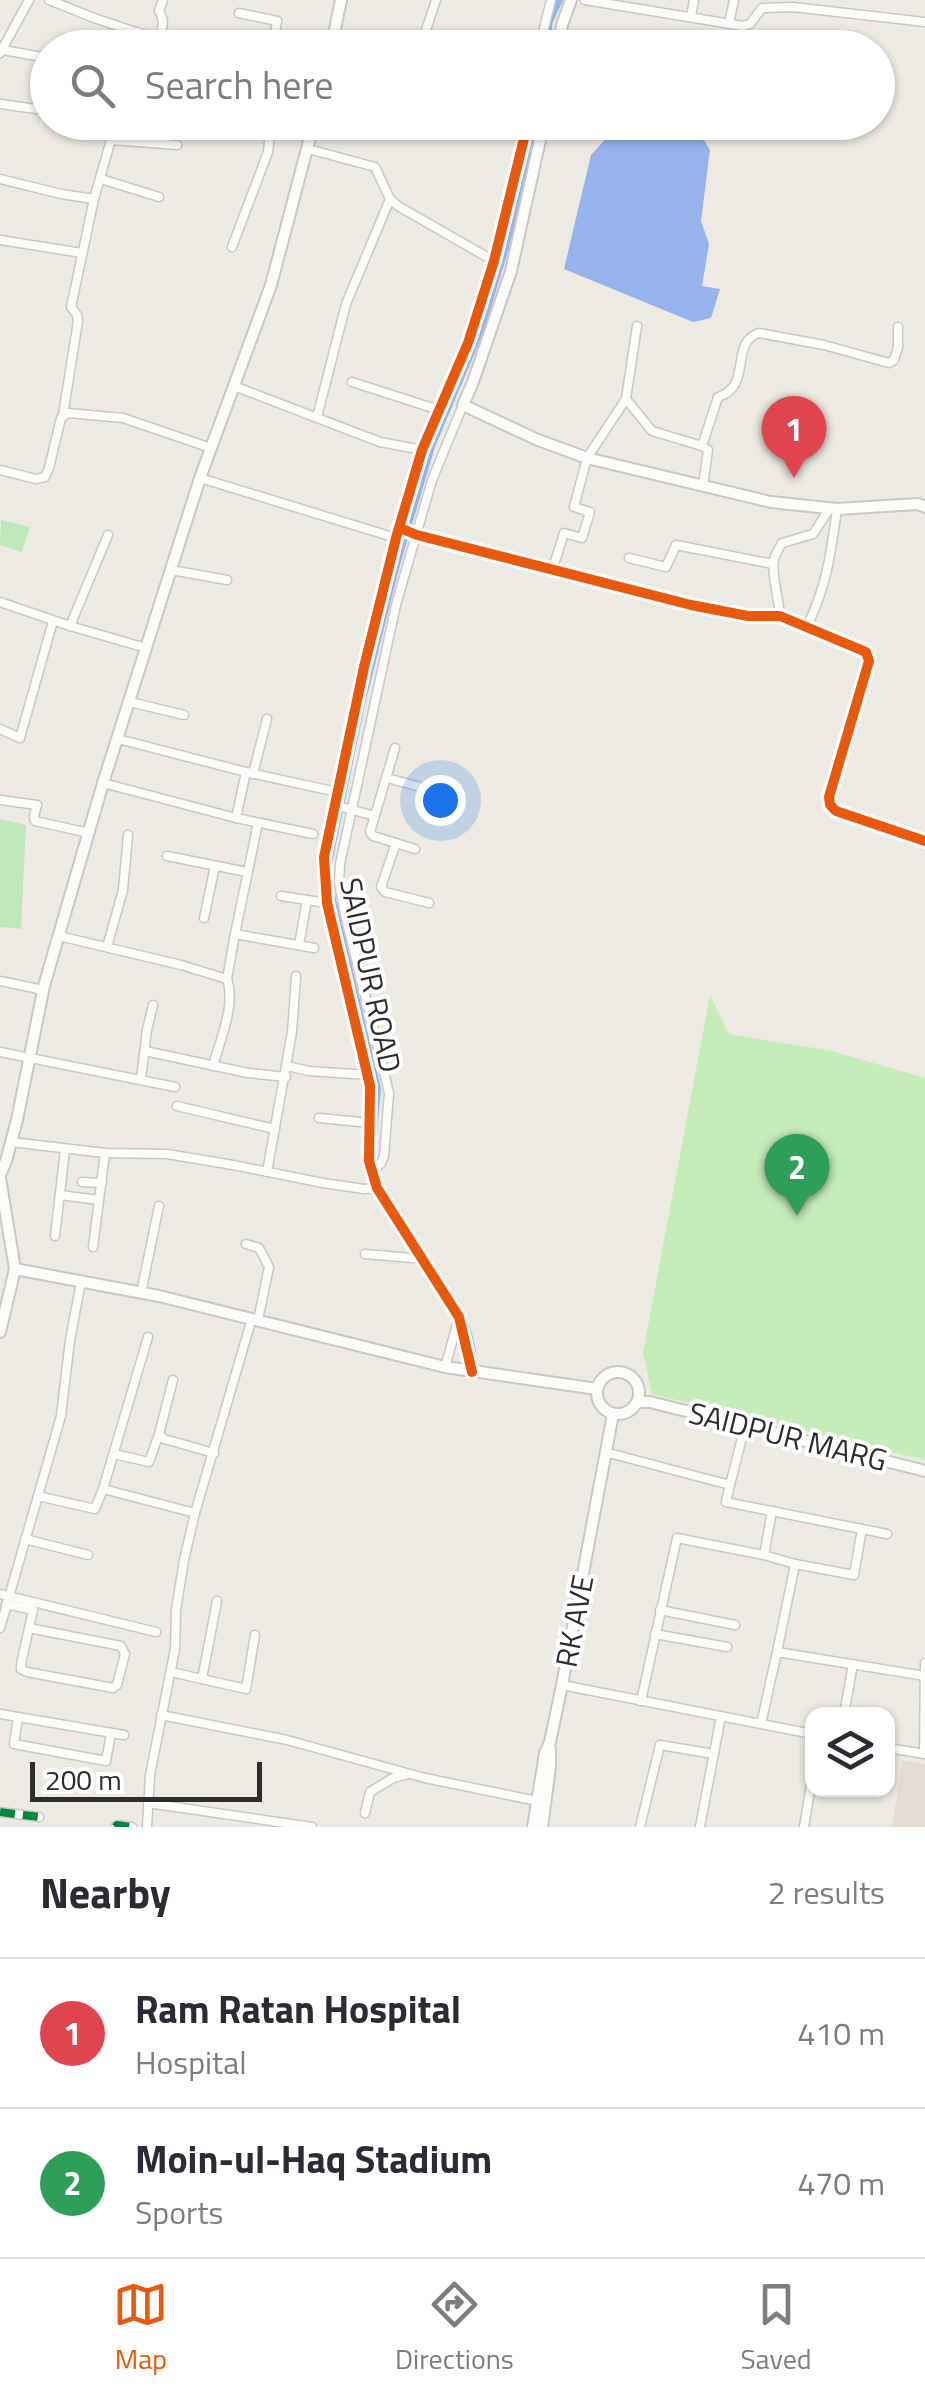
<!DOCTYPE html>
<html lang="en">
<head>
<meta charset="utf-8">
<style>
  :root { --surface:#fff; --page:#f7f7f7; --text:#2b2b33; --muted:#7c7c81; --line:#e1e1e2; --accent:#ea580c }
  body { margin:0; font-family:"Titillium Web",sans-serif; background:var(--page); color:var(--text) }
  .controls { position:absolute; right:30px; bottom:30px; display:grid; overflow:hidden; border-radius:20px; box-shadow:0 2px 8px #0004 }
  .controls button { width:90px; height:90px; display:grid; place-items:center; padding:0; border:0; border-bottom:2px solid var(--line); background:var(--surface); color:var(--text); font:50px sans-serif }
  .scale { position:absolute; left:30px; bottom:25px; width:232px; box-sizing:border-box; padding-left:10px; border:5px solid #2d2d2d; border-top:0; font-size:28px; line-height:35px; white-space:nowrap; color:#2d2d2d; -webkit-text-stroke:8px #fff; paint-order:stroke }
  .you { position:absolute; left:440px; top:800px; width:35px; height:35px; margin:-25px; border:8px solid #fff; border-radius:50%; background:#1a73e8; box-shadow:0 0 0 15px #1a73e833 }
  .badge { display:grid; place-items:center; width:65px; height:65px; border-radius:50%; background:var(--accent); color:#fff; font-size:32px; font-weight:700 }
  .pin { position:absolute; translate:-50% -82px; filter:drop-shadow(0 2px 5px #0008) }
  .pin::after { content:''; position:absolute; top:52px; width:35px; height:30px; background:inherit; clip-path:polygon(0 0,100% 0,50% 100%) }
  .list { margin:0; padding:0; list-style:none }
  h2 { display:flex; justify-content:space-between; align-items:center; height:130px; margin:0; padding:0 40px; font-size:42px }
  h2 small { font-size:32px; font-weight:400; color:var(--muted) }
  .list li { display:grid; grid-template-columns:65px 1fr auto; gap:30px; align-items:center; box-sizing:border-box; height:150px; padding:0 40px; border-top:2px solid var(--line) }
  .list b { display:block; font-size:38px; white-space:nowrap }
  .list p { margin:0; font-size:32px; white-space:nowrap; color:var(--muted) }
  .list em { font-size:32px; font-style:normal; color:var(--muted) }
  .icon { flex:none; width:55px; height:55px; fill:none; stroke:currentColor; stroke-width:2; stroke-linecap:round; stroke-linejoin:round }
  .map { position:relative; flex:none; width:925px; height:1827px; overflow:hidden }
  .search { position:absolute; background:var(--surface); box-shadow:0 2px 8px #0004; left:30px; right:30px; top:30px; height:110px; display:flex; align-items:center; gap:25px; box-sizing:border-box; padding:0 35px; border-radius:55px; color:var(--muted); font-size:38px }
  .sheet { height:430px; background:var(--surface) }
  nav { display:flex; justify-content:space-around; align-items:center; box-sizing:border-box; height:140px; border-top:2px solid var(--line); background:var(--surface); font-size:28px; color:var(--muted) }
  nav a { display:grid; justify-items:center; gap:5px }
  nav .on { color:var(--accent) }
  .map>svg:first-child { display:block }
  .medical { fill:#e5dcd4 }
  .green { fill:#bfe8bd }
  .pitch { fill:#c6ecb9 }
  .water { fill:#96b3ed }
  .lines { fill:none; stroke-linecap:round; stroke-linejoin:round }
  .canal { stroke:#96b3ed; stroke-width:8 }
  .street-casing { stroke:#c9c8c7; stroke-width:11 }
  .secondary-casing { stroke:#c9c8c7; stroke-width:14 }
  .street { stroke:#fcfcfb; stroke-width:8 }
  .secondary { stroke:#fcfcfb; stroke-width:10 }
  .quiet { stroke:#00873e; stroke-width:8; stroke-dasharray:15 8; stroke-linecap:butt }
  .cycleway-casing { stroke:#fff; stroke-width:16 }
  .cycleway { stroke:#e8590c; stroke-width:10 }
  .labels { text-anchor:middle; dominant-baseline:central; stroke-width:8; stroke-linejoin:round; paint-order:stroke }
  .street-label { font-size:30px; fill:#2d2d2d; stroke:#fff }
</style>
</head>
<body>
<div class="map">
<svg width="925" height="1827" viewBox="0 0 925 1827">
  <rect width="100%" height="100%" fill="#eceae2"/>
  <polygon class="medical" points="903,1760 925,1764 925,1827 892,1827"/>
  <g class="green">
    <polygon points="1,520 30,527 22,552 0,545"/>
    <polygon points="0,819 26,825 21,929 0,927"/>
  </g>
  <polygon class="pitch" points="710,995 729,1034 832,1051 925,1078 925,1460 652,1394 643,1353"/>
  <polygon class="water" points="620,123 688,123 695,126 710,150 701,221 709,244 702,286 720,289 711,318 693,322 564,269 591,155"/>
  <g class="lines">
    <g class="canal">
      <polyline points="545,48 549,21 559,0"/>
      <polyline points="327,868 361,704 395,568 431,446 479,333 504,251 530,155 534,122"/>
      <polyline points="329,887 377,1089 372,1142"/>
      <path d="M460,1314C469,1330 472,1349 474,1367"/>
    </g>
    <g class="street-casing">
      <g id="street">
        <polyline points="49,0 94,18 183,48"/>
        <polyline points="585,0 743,26 750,24 762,8 793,7 925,22"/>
        <polyline points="239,13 277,21 273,48"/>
        <polyline points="691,16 694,0"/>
        <polyline points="729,24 734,0"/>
        <path d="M159,39C162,26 166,23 159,11L163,0"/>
        <polyline points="135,48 138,32"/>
        <polyline points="420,48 436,0"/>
        <polyline points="539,48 551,0"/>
        <polyline points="3,50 42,57"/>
        <polyline points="0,53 29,0"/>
        <polyline points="0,104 36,109"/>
        <polyline points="112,140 177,145"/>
        <polyline points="308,149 375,167 390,199 398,206 494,261"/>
        <polyline points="0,179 61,194 94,199 71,307 77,315 78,321 63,415"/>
        <polyline points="101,179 159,197"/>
        <polyline points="94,199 116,122"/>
        <polyline points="0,240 82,253"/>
        <polyline points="232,247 268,152 271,122"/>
        <polyline points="352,382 439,410"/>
        <polyline points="234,386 380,442 422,450"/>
        <polyline points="626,399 652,431 702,446 708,450 703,486"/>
        <polyline points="317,417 346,304 390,199"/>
        <path d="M702,446L718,397C753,387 729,342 759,333L824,345L889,363L894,360L898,347V327"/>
        <polyline points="0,470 36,479 45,477 49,468 61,418 68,413 123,418 211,448"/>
        <polyline points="200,478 396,538"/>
        <polyline points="400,528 417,535 691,605 748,616 780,616 866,652 869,661 829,797 830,805 836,811 925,841"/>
        <polyline points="629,558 666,567 676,545 773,564"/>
        <polyline points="171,570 227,580"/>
        <polyline points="552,571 564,533 582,538 590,512 574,507 587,458 626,399 637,326"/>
        <polyline points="0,602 70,626 146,648"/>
        <path d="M780,616C779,599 771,575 774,560C775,554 779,549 782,543L813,534L830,508"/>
        <polyline points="70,626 108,535"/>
        <path d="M807,626C827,586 831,552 837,509"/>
        <polyline points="130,702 184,715"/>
        <polyline points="0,729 20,738 53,621"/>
        <polyline points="118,739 246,772 337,792"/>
        <polyline points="395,748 370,832 373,836 415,849"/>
        <polyline points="253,774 267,719"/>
        <polyline points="387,778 450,795"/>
        <polyline points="103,783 236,818 313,834"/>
        <polyline points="0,800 37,805 34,816 35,821 89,833"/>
        <polyline points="334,805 375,816"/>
        <polyline points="236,818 246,772"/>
        <polyline points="258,823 235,934 314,948"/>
        <polyline points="396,843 381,887 385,892 429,903"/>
        <polyline points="167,856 247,872"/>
        <polyline points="281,896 327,903"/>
        <polyline points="204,918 215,866"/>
        <polyline points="59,936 181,965 227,979 235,934"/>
        <polyline points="299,945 307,900"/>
        <polyline points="107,947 123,890 128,835"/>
        <polyline points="0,981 43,990"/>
        <polyline points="145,1051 248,1073 286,1077"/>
        <polyline points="0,1052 175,1087"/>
        <path d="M213,1066C220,1040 236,1005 227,979"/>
        <polyline points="287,1066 309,1071 368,1075"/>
        <polyline points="141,1079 147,1030 153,1005"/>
        <polyline points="177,1106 275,1129"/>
        <polyline points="319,1118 370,1123"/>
        <polyline points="11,1142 105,1153 167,1154 233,1165 323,1183 364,1189 377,1188"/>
        <polyline points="267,1172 292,1032 296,976"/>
        <polyline points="371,1174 381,1163 384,1156 389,1093 345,914 339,883 340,864 396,605 432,480 463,405"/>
        <polyline points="82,1182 102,1183"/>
        <polyline points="60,1195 99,1200"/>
        <polyline points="55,1236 65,1150"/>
        <polyline points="246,1244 259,1248 269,1267 258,1320"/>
        <polyline points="93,1247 105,1153"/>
        <polyline points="365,1254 424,1259"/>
        <polyline points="141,1293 159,1206"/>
        <polyline points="445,1367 458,1321"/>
        <polyline points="472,1372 459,1317 377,1188 369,1161 370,1086 327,903 324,857 364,667 396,538 422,450 468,343 494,261 528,122"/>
        <polyline points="173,1380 159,1434 164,1439 214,1453"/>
        <polyline points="605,1452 730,1485 726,1502 887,1534"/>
        <polyline points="114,1454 149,1462 159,1434"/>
        <polyline points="730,1485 745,1426"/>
        <polyline points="38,1496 95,1509 103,1489"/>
        <polyline points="772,1511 764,1555 795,1564 854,1575 862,1529"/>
        <polyline points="195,1513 252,1318"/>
        <polyline points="25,1539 88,1555"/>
        <polyline points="0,1594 156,1632"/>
        <polyline points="6,1604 33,1610 21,1664 21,1669 27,1672 113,1688 117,1685 125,1654 121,1646 29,1628"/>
        <polyline points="660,1610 735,1625"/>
        <polyline points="0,1628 61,1416 70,1340 81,1282"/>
        <polyline points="655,1634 727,1647"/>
        <polyline points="777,1652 795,1564"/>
        <polyline points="171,1672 246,1689 255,1635"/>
        <polyline points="202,1679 217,1601"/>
        <polyline points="562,1685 812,1734"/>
        <polyline points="641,1701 677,1538 764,1555"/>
        <polyline points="0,1714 124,1735"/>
        <polyline points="844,1714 853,1664"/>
        <polyline points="161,1715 287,1740 425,1778 542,1802"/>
        <polyline points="18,1717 14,1744 106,1761 111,1733"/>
        <polyline points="761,1724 777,1652 925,1676"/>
        <polyline points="888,1748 925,1754"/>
        <polyline points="924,1754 925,1663"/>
        <polyline points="148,1803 312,1827"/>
        <polyline points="0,1812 39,1817"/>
        <polyline points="365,1813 370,1792 393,1778 405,1775"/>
        <polyline points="115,1827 117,1825 132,1827"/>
        <polyline points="147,1827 150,1775 175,1649 176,1610 184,1560 195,1513 103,1489 148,1337"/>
        <polyline points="640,1827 660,1745 714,1754"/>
        <polyline points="700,1827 721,1716"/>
        <polyline points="804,1827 812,1779"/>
      </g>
    </g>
    <g class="secondary-casing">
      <g id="secondary">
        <polyline points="331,48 341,0"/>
        <polyline points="558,48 562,25 571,0"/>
        <polyline points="544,122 511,271 473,382 463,405 538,440 587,458 771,502 837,509 918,504 925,507"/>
        <polyline points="0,1175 6,1161 17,1120 44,986 103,783 200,478 271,285 314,122"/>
        <polyline points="0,1178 15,1269 0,1332"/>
        <polyline points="15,1269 159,1296 445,1367 597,1389"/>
        <circle cx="618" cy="1393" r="21"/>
        <polyline points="637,1402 650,1402 925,1471"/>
        <polyline points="533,1827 545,1753 550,1742 562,1685 613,1414"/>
        <polyline points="542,1827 550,1767 550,1748"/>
      </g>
    </g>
    <use href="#street" class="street"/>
    <use href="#secondary" class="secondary"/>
    <g class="quiet">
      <polyline points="0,1812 39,1817"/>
      <polyline points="115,1827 117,1825 132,1827"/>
    </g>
    <g class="cycleway-casing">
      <g id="cycleway">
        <polyline points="400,528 417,535 691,605 748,616 780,616 866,652 869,661 829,797 830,805 836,811 925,841"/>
        <polyline points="472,1372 459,1317 377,1188 369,1161 370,1086 327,903 324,857 364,667 396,538 422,450 468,343 494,261 528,122"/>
      </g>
    </g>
    <use href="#cycleway" class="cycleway"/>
  </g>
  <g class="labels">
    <g class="street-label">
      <text transform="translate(371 975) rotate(78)">SAIDPUR ROAD</text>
      <text transform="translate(788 1436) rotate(14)">SAIDPUR MARG</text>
      <text transform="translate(574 1621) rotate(-79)">RK AVE</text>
    </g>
  </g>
</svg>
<div class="controls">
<button><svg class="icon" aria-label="layers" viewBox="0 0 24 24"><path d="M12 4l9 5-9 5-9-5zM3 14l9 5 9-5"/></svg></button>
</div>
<div class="scale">200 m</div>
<div class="you"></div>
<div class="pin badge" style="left:794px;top:478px;background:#e0444e">1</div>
<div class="pin badge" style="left:797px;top:1216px;background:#2e9e5b">2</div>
<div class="search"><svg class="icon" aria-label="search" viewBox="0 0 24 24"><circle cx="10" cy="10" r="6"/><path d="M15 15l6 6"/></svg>Search here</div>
</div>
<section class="sheet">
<h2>Nearby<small>2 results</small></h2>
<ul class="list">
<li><span class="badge" style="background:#e0444e">1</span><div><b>Ram Ratan Hospital</b><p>Hospital</p></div><em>410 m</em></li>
<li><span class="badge" style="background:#2e9e5b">2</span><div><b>Moin-ul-Haq Stadium</b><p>Sports</p></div><em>470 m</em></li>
</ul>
</section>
<nav>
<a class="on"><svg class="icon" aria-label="map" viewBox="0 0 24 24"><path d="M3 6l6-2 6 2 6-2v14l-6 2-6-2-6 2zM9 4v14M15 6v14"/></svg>Map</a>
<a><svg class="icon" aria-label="directions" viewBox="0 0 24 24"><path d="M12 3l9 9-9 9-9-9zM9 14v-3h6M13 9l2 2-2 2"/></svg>Directions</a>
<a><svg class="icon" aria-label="saved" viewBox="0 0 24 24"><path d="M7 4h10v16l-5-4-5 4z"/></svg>Saved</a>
</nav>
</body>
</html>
